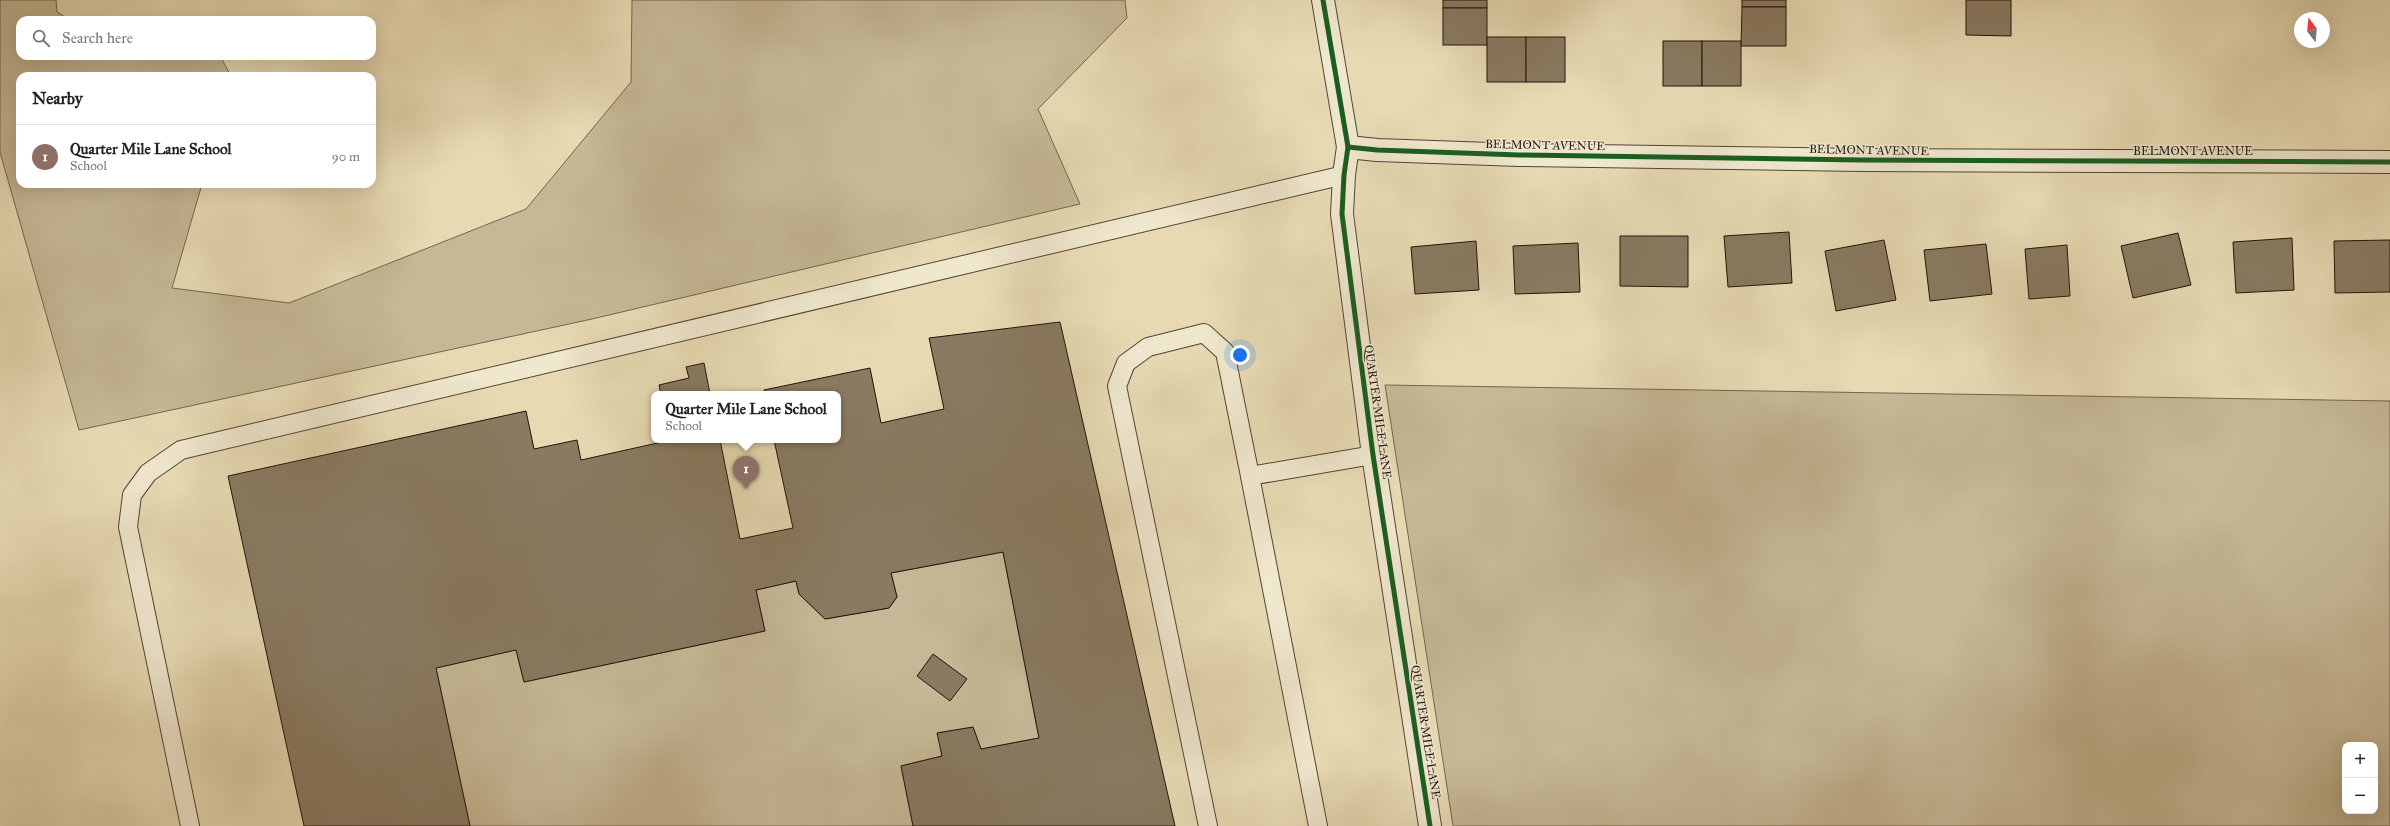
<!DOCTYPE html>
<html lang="en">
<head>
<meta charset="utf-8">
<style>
  :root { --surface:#fff; --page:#f6f6f6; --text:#222; --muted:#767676; --line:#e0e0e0; --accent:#0f766e }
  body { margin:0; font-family:"IM FELL Great Primer",serif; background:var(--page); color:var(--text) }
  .controls { position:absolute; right:12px; bottom:12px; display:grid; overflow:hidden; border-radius:8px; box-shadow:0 4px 16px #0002 }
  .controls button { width:36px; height:36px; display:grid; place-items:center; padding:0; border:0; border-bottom:1px solid var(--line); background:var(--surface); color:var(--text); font:20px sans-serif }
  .compass { position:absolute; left:2294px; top:12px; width:36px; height:36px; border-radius:50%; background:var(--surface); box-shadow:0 4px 16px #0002; rotate:344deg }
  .you { position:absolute; left:1240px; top:355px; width:14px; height:14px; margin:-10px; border:3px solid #fff; border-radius:50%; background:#1a73e8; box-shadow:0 0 0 6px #1a73e833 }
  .badge { display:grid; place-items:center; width:26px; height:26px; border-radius:50%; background:var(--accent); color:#fff; font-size:13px; font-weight:700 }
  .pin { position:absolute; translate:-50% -33px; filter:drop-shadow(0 1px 2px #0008) }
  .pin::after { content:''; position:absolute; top:21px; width:14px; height:12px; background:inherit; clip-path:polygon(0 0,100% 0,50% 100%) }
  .popup { position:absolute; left:651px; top:391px; width:190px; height:52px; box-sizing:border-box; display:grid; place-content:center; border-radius:8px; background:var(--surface); filter:drop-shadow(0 1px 3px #0005); font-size:13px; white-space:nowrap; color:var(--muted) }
  .popup b { font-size:15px; color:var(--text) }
  .popup::after { content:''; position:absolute; left:50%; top:100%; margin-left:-8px; border:8px solid transparent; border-top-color:var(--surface) }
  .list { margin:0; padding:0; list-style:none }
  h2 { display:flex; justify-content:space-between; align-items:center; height:52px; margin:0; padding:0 16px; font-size:17px }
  h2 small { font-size:13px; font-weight:400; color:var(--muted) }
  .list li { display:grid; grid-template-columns:26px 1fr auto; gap:12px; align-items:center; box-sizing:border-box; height:64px; padding:0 16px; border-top:1px solid var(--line) }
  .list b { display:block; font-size:15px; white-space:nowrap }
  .list p { margin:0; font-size:13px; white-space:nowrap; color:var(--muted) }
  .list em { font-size:13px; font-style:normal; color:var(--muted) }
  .icon { flex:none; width:22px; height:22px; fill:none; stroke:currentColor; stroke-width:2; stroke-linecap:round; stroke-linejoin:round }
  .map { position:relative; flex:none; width:2390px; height:826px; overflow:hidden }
  .search { position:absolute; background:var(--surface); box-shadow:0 4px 16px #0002; left:16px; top:16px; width:360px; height:44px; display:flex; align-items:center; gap:10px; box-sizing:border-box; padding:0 14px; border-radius:12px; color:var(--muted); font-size:15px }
  .panel { position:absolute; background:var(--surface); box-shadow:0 4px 16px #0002; left:16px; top:72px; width:360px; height:116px; border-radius:12px }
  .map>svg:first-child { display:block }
  .green { fill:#c6b896; stroke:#746550; fill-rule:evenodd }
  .building { fill:#897a61; stroke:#231209 }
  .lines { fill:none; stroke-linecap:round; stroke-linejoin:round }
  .lane-casing { stroke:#544434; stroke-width:20 }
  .street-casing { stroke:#544434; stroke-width:24 }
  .lane { stroke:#efe7ce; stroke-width:18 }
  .street { stroke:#efe7ce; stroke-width:22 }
  .cycleway-casing { stroke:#efe7ce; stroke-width:8 }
  .cycleway { stroke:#1b5e20; stroke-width:5 }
  .labels { text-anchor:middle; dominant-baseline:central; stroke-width:3; stroke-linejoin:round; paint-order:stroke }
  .street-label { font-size:12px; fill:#231209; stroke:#efe7ce }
</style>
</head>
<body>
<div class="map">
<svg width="2390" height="826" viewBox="0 0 2390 826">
  <rect width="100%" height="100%" fill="#e7dab3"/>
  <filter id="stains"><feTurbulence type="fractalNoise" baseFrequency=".005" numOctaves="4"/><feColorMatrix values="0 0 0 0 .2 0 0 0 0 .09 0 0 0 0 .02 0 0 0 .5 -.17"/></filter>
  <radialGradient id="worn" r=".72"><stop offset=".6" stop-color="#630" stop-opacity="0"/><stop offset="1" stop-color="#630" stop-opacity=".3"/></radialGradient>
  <g class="green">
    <polygon points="0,0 56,0 57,12 70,20 20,20 20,56 220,56 231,76 20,76 20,184 202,184 172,288 289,303 526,209 631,82 632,0 1125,0 1127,18 1038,109 1080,204 592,319 79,430 0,152"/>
    <path d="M1385,385L2390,401V826H1453ZM2345,745H2375V811H2345Z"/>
    <polygon points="1003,552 1039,738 981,749 973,727 938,733 942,756 901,766 913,826 470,826 436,668 516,650 524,682 765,631 756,590 796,581 799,594 825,619 889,608 897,597 891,573"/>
  </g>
  <g class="building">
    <rect x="1443" y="0" width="44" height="8"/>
    <rect x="1742" y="0" width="44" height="7"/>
    <polygon points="1966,0 2011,0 2011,36 1966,35"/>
    <polygon points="1742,7 1786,7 1786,46 1741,46"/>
    <rect x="1443" y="8" width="44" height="37"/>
    <rect x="1487" y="37" width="39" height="45"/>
    <rect x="1526" y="37" width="39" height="45"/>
    <rect x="1663" y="41" width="39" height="45"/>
    <rect x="1702" y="41" width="39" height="45"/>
    <polygon points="1789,232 1792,283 1728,287 1724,236"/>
    <polygon points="2178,233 2191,285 2133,298 2121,246"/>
    <polygon points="1620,236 1688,236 1688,287 1620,286"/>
    <polygon points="2292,238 2294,290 2236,293 2233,242"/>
    <polygon points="1884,240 1896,300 1836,311 1825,251"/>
    <polygon points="2390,240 2390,292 2335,293 2334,241"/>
    <polygon points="1476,241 1479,290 1415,294 1411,247"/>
    <polygon points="1578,243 1580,292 1515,294 1513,246"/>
    <polygon points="1986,244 1992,294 1930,301 1924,250"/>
    <polygon points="2067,245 2070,296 2029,299 2025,249"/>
    <polygon points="1060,322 1175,826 913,826 901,766 942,756 937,733 973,727 981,749 1039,738 1003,552 891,573 897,597 889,608 825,619 799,594 796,581 756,590 765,631 524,682 516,650 436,668 470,826 304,826 228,476 526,411 534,449 577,440 581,460 671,440 720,440 740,539 793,528 774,440 838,440 838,394 765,394 764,390 870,368 881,423 944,409 929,338"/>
    <polygon points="704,363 710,394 661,394 659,385 689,378 686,367"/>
    <polygon points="933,654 967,679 950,701 917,676"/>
  </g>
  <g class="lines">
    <g class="lane-casing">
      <g id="lane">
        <polyline points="1250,476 1318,826"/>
        <polyline points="190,826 128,527 132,495 148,473 181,450 1344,175"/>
        <polyline points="1208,826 1117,386 1126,363 1148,347 1204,333 1225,352 1250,476 1373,455"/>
      </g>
    </g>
    <g class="street-casing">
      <g id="street">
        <polyline points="1323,0 1348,147 1344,175 1342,214 1373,455 1430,826"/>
        <polyline points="1348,147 1377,150 1519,155 1861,160 2390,162"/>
      </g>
    </g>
    <use href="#lane" class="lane"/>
    <use href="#street" class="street"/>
    <g class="cycleway-casing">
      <g id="cycleway">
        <polyline points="1323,0 1348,147 1344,175 1342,214 1373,455 1430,826"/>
        <polyline points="1348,147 1377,150 1519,155 1861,160 2390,162"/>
      </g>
    </g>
    <use href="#cycleway" class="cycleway"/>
  </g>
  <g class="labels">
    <g class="street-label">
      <text transform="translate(1545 145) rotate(1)">BELMONT AVENUE</text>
      <text transform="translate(1869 150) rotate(1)">BELMONT AVENUE</text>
      <text x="2193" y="151">BELMONT AVENUE</text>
      <text transform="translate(1378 412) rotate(82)">QUARTER MILE LANE</text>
      <text transform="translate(1426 732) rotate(81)">QUARTER MILE LANE</text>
    </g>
  </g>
  <rect width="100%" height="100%" filter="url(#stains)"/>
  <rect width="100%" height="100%" fill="url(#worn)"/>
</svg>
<div class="controls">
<button>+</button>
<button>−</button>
</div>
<svg class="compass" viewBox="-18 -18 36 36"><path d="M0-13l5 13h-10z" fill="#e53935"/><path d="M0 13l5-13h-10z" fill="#767676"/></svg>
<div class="you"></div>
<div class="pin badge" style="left:746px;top:489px;background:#8d6e63">1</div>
<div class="popup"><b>Quarter Mile Lane School</b>School</div>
<div class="search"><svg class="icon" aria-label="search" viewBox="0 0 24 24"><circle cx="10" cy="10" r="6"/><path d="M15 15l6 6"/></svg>Search here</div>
<section class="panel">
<h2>Nearby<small></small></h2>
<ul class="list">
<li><span class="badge" style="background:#8d6e63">1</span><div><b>Quarter Mile Lane School</b><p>School</p></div><em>90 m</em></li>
</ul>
</section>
</div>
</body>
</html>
